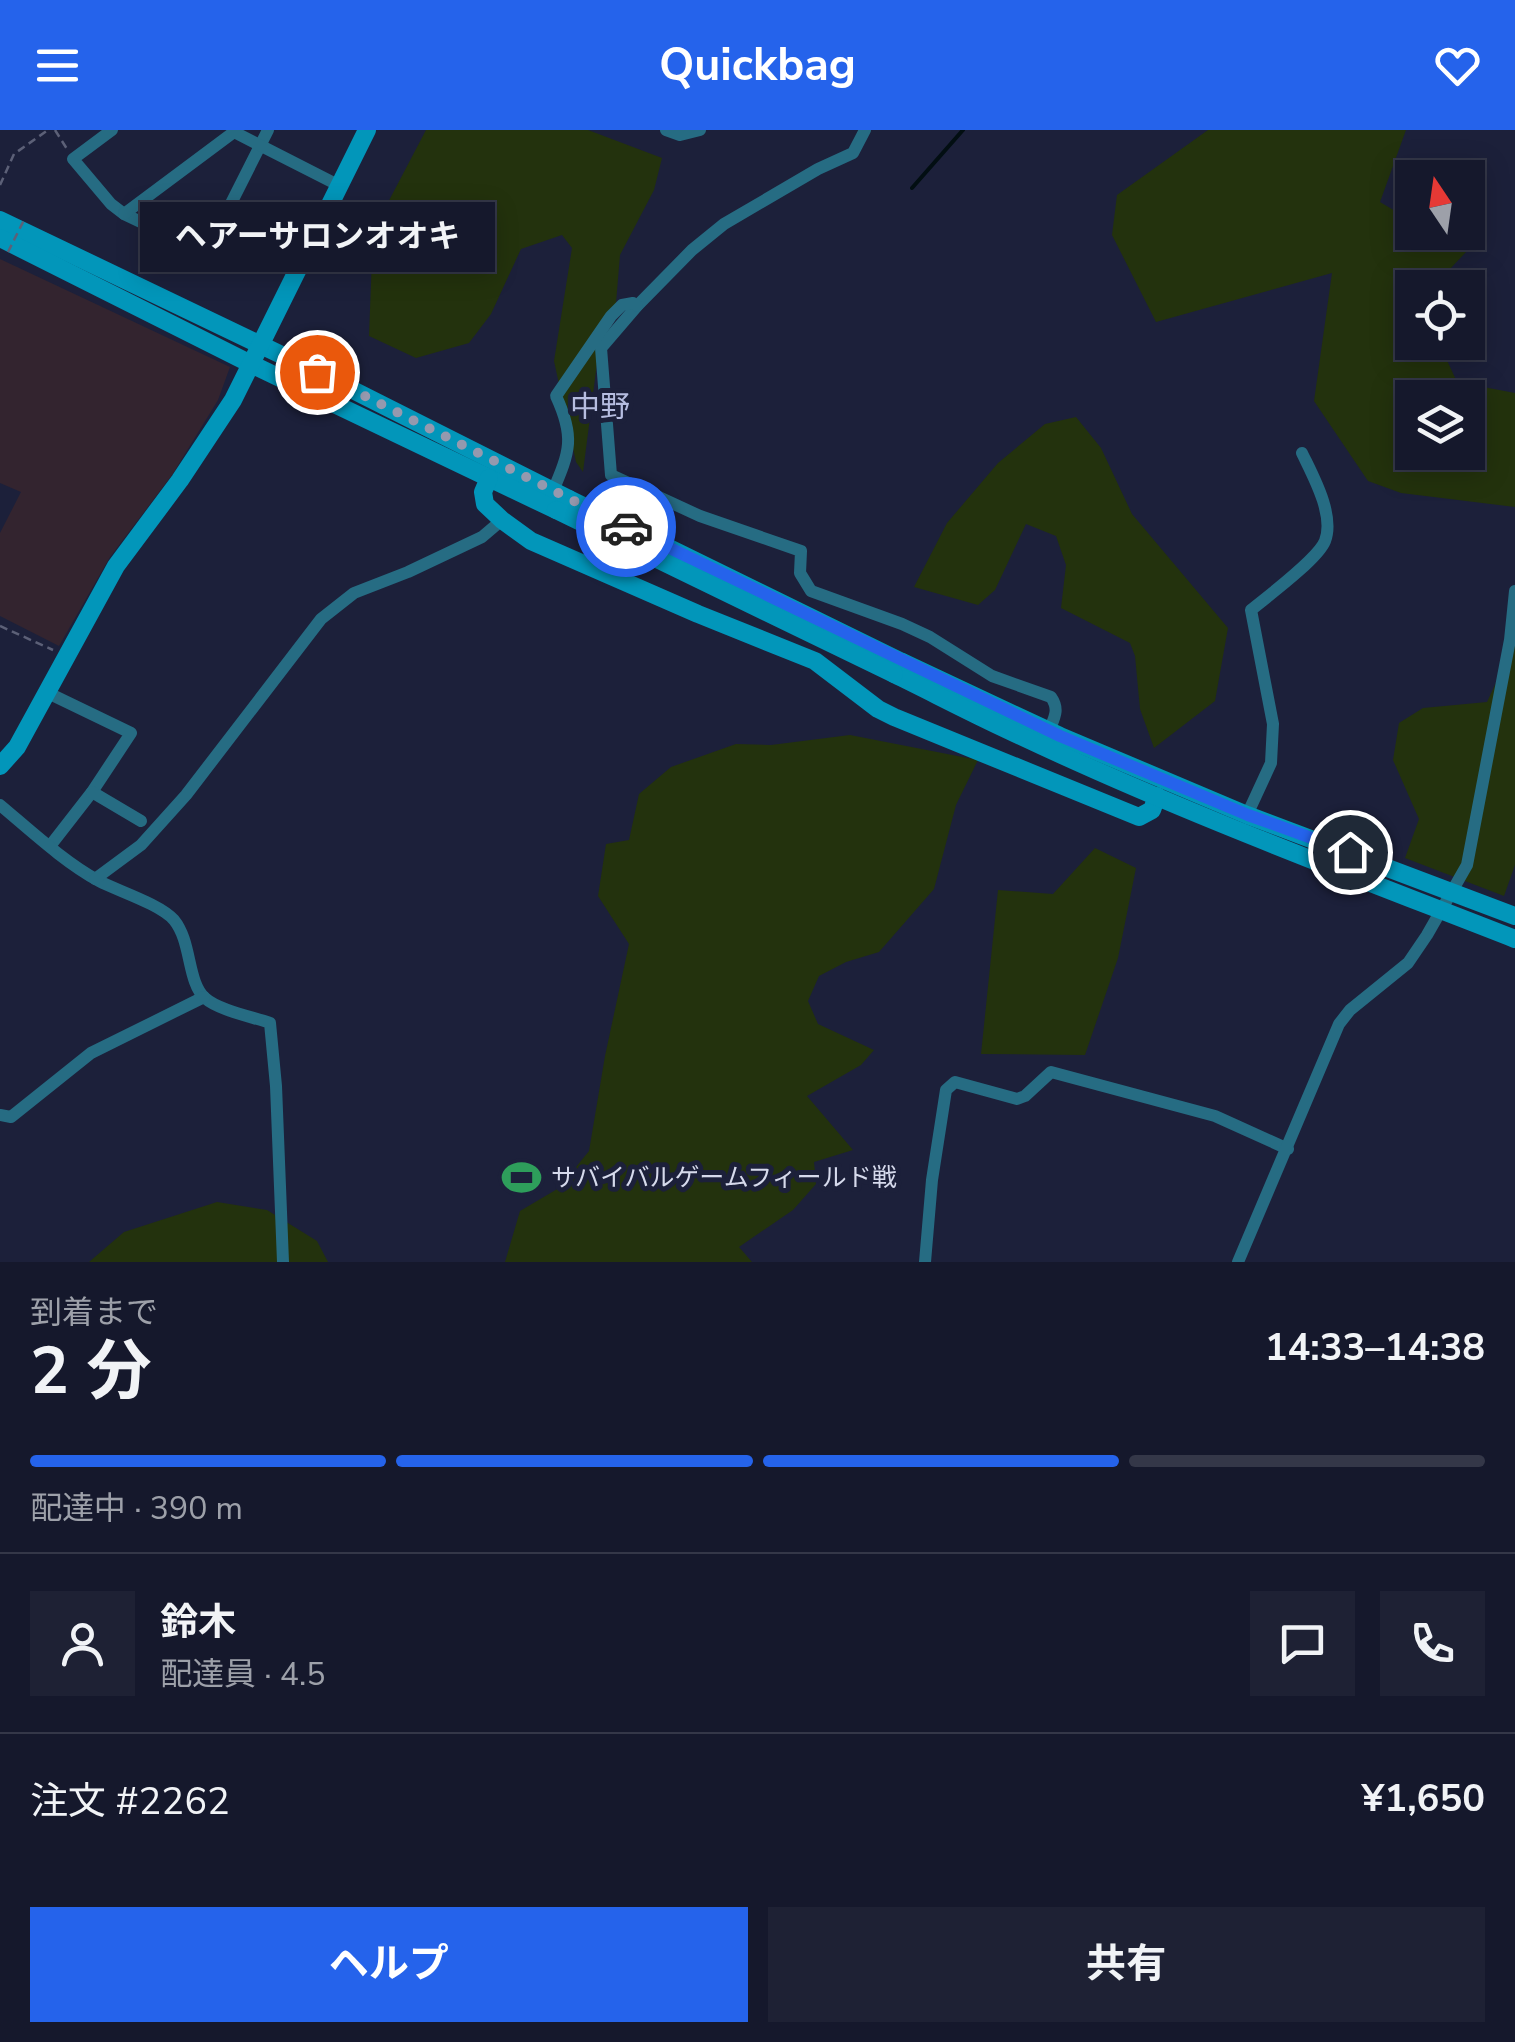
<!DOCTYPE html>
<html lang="ja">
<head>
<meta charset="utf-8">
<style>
  :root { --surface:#15182c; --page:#1e2134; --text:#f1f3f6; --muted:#9da0a9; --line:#343748; --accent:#2563eb }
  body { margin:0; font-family:"Nunito Sans","Noto Sans JP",sans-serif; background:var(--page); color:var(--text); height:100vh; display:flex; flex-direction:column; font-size:38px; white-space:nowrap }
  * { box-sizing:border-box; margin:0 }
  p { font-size:32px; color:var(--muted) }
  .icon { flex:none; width:55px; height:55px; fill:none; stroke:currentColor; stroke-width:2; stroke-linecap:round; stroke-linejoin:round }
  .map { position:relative; height:1132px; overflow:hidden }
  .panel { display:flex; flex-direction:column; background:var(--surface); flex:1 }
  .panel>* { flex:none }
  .needle { width:65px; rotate:347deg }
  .controls { position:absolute; left:1395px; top:30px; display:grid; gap:20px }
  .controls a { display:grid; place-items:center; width:90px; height:90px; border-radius:0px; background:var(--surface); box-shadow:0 5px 25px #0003,0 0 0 2px var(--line); font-size:50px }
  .pin { position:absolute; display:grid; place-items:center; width:85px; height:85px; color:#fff; margin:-42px; border:5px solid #fff; border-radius:50%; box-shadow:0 2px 10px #0007 }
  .courier { position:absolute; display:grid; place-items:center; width:100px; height:100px; margin:-50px; border:8px solid #2563eb; border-radius:50%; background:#fff; color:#222; box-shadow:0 2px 12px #0007 }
  .bubble { position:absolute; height:70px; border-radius:0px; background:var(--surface); box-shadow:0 5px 25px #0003,0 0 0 2px var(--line); font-size:32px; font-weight:700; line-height:70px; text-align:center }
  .headline em { font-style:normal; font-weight:700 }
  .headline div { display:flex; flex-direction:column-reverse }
  .headline { display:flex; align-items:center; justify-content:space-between; height:170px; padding:0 30px }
  h1 { font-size:65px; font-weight:700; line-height:75px }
  .bar { display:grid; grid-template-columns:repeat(4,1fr); gap:15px 10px; align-content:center; height:120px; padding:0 30px }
  .bar i { height:12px; border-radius:8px; background:var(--line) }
  .bar .selected { background:var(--accent) }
  .bar p { grid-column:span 4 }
  .line { display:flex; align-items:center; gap:25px; padding:0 30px; border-top:2px solid var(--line) }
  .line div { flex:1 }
  .round { display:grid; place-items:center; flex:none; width:105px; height:105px; border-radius:0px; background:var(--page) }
  .button { display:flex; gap:20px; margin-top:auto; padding:20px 30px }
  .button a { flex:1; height:115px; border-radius:0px; background:var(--accent); color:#fff; font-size:40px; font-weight:700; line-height:115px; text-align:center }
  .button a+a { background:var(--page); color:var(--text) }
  header { display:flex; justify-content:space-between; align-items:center; height:130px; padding:0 30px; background:var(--accent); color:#fff; font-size:45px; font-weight:700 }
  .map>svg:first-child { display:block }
</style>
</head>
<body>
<header><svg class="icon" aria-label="menu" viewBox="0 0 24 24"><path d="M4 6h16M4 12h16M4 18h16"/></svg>Quickbag<svg class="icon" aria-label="heart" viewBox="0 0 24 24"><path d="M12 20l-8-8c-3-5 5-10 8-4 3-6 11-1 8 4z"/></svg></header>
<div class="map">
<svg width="1515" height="1132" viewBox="0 0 1515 1132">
  <rect width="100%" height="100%" fill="#1c203a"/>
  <!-- education -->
  <path fill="#33242f" d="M 0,129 L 230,237 L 218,270 L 172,345 L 110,427 L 59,516 L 0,486 L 0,403 L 21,362 L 0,353 Z"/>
  <!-- green -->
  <g fill="#23320d" fill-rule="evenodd">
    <path d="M 426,0 L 588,0 L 662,28 L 654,60 L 620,125 L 616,173 L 597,233 L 583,342 L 576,332 L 554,231 L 572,118 L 562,105 L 521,119 L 491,184 L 469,213 L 416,228 L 369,206 L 373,101 Z"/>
    <path d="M 1208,0 L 1406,0 L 1380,72 L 1412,91 L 1412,102 L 1433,103 L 1466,122 L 1433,157 L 1412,158 L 1412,212 L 1439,213 L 1457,252 L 1515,263 L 1515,377 L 1401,363 L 1368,351 L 1314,271 L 1332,143 L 1156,192 L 1112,105 L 1117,65 ZM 1412,268 L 1468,268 L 1468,322 L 1412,322 Z"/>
    <path d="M 1076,287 L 1101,318 L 1132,384 L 1228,498 L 1215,571 L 1154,618 L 1140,579 L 1135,526 L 1130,513 L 1061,478 L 1066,435 L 1056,406 L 1026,394 L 995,460 L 978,475 L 914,457 L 947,393 L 998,333 L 1045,294 Z"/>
    <path d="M 1515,485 L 1515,735 L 1504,766 L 1405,728 L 1419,689 L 1393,630 L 1399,593 L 1423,578 L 1487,572 L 1500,544 Z"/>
    <path d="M 850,605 L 978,630 L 956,675 L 934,759 L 879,822 L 846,832 L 819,846 L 808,871 L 818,894 L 874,920 L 861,935 L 807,966 L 853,1020 L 814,1032 L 816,1054 L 793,1080 L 739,1117 L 752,1132 L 505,1132 L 520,1081 L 559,1058 L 589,1021 L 605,926 L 629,814 L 598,766 L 606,714 L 629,710 L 639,664 L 671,637 L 736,614 L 771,615 Z"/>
    <path d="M 1095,718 L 1136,738 L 1118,828 L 1085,925 L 981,924 L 998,760 L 1053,764 Z"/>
    <path d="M 217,1072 L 267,1080 L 317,1111 L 328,1132 L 89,1132 L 124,1102 Z"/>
  </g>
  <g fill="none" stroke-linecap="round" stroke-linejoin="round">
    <!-- stream -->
    <path stroke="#020e12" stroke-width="4" d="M 912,58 L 963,0"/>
    <!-- path -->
    <g stroke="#5c6077" stroke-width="2.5" stroke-dasharray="8 5" stroke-linecap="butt">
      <path d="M 55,0 L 67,19"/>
      <path d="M 0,55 L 14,24 L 48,0"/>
      <path d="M 0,496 L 53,520"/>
    </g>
    <!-- street -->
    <g stroke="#266c83" stroke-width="12">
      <path d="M 112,0 L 73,29 L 111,74 L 124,84 L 206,123 L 268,0"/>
      <path d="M 666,0 L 680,5 L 700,0"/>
      <path d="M 865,0 L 853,23 L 818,39 L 724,94 L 692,120 L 637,176 L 601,218 L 611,345 L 700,386 L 801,421 L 800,443 L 811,461 L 902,494 L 930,507 L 992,546 L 1051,567 C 1060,580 1054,588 1049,601"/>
      <path d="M 124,84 L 234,2 L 338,55"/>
      <path d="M 553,361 C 570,321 575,307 556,266 L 611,186 L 622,175 L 633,173 L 637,176"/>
      <path d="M 46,562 L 131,603 L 92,662 L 50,716"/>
      <path d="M 92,662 L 141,691"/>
      <path d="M 0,675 C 30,700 64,732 99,751 C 118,761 160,774 174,790 C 192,812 187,852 205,868 C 218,880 253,887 270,893 L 276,956 L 283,1132"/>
      <path d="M 1247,685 L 1271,633 L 1273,594 L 1251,480 C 1268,466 1318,429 1325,411 C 1335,385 1313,346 1302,323"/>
      <path d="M 95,749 L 141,715 L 186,665 L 321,489 L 354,463 L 408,442 L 482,407 L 502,390"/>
      <path d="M 0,985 L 11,987 L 91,923 L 204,867"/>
      <path d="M 925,1132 L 932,1050 L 946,960 L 955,952 L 1017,969 L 1025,966 L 1051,942 L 1215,986 L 1288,1019"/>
      <path d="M 1238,1132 L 1339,894 L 1350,880 L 1408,833 L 1427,805 L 1467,735 L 1510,510 L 1515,461"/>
    </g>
    <!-- secondary -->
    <g stroke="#0296ba" stroke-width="18">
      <path d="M 0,90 L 317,242 L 569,369"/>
      <path d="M 0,108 L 251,234 L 556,380"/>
      <path d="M 489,348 L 483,362 L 485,374 L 502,390 L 531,411 L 698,484 L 815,531 L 878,579 L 894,587 L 1139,687 L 1152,680 L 1157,666"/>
      <path d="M 902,532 L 1060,606 L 1247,685 L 1515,786"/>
      <path d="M 894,544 C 933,563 971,583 1010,601 C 1174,679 1346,743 1515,809"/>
      <path d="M 0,636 L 17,617 L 116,436 L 180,350 L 233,270 L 367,0"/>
    </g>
    <!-- path-bridge -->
    <path stroke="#5c6077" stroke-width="2.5" stroke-dasharray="8 5" stroke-linecap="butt" d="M 8,122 L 24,90"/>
    <!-- secondary-bridge -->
    <g stroke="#0296ba" stroke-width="18">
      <path d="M 569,369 L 902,532"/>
      <path d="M 556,380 L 894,544"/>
    </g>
  </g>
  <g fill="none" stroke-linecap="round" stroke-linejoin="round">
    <!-- done -->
    <path stroke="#9599ae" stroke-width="10" stroke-dasharray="0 18" d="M 317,242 L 626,397"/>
    <!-- route -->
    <path stroke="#2563eb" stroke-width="12" d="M 626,397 L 1060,606 L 1248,685 L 1350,722"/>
  </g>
  <!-- icons -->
  <defs>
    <symbol id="stadium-bare" viewBox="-9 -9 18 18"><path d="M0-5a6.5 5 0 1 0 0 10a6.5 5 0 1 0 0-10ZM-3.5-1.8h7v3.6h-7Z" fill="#2e9e5b" stroke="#1c203a" stroke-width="2.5" paint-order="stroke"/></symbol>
  </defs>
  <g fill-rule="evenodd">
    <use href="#stadium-bare" x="494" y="1020" width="55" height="55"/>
  </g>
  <g text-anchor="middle" stroke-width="10" stroke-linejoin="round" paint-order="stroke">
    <!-- poi labels -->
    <g font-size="25" fill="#d6daec" stroke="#1c203a" text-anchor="start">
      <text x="551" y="1056">サバイバルゲームフィールド戦</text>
    </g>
    <!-- quarter labels -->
    <g font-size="30" fill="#b6bde0" stroke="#1c203a">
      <text x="600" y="287">中野</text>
    </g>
  </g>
</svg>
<div class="controls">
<a><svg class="needle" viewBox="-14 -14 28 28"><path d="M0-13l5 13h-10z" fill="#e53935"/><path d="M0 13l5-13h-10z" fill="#9da0a9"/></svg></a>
<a><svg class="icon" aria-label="locate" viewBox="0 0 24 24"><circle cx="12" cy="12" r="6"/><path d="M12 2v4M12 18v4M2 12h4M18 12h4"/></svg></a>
<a><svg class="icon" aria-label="layers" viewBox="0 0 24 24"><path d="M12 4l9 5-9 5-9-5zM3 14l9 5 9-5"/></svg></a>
</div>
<div class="pin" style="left:317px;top:242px;background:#ea580c"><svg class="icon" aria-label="bag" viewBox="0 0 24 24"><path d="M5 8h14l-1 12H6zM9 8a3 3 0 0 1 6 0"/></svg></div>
<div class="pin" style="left:1350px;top:722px;background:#1f2937"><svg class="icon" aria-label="home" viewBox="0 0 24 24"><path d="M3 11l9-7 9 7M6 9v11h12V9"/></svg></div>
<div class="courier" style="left:626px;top:397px"><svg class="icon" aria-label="car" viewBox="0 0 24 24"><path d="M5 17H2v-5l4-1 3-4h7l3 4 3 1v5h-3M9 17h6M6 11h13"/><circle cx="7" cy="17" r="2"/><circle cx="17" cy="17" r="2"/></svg></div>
<div class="bubble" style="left:140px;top:72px;width:355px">ヘアーサロンオオキ</div>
</div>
<section class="panel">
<div class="headline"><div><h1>2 分</h1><p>到着まで</p></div><em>14:33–14:38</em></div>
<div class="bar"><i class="selected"></i><i class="selected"></i><i class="selected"></i><i></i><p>配達中 · 390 m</p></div>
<div class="line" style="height:180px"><a class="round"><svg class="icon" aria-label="person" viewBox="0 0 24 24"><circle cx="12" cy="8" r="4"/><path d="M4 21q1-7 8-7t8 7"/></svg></a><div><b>鈴木</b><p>配達員 · 4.5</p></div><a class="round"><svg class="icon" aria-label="chat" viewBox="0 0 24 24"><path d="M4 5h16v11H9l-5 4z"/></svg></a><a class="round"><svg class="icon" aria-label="phone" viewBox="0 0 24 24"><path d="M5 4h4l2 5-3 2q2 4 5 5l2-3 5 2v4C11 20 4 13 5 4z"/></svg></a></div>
<div class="line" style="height:130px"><div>注文 #2262</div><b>¥1,650</b></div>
<div class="button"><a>ヘルプ</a><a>共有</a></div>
</section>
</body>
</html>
